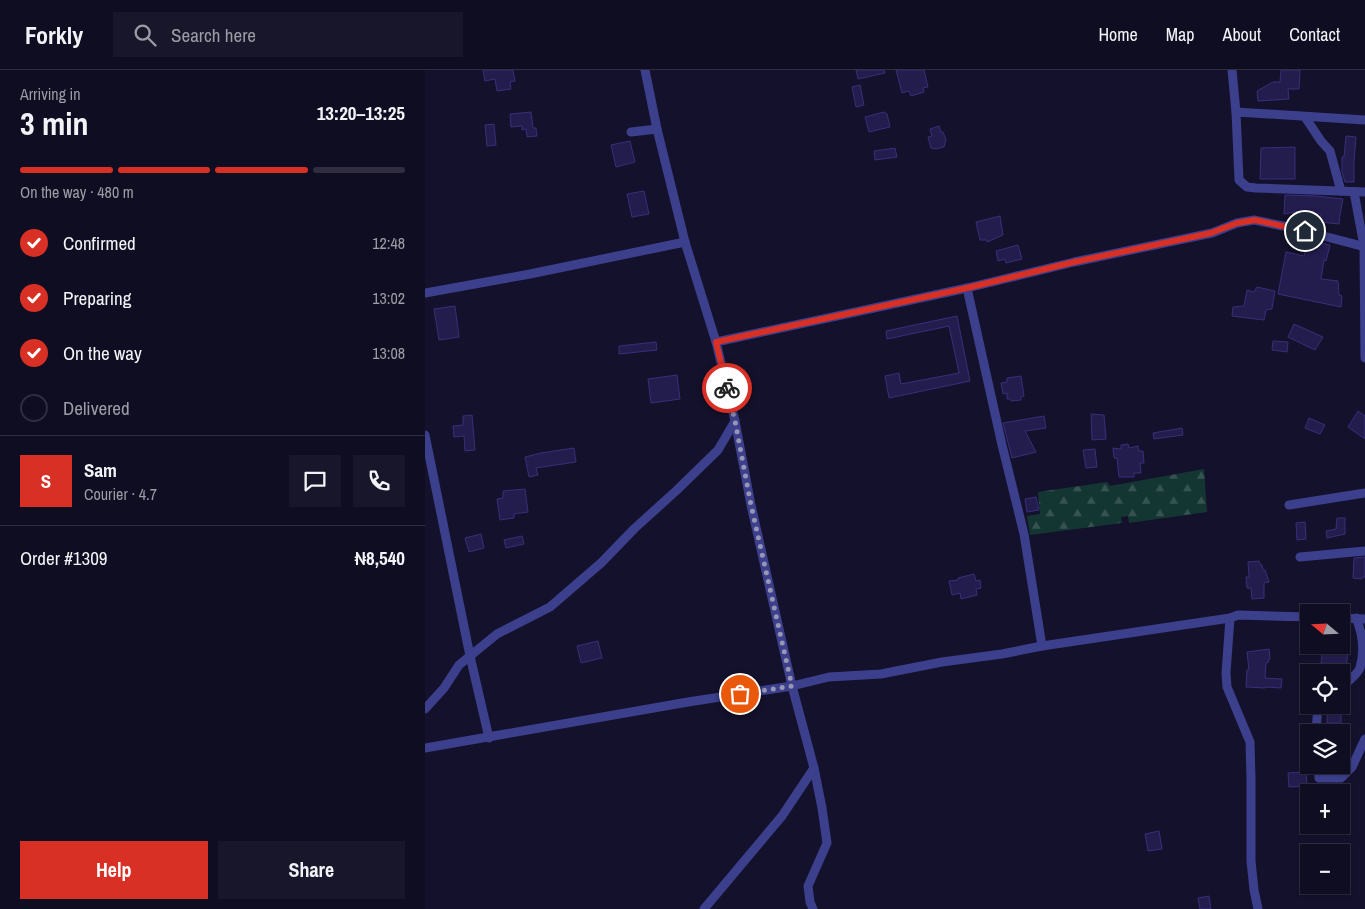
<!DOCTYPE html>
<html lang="en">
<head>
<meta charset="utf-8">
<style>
  :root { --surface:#0f0d21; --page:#18162a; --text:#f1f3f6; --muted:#9b9ca5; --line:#2f2d3f; --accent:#d93025 }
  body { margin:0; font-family:"Archivo Narrow",sans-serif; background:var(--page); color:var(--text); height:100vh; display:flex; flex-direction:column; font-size:19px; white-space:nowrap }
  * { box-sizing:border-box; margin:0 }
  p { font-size:16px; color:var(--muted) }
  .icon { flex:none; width:28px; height:28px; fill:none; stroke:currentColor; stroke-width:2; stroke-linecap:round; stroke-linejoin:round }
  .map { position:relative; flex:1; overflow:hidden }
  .details { display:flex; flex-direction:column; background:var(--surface); width:425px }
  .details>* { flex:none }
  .needle { width:32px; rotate:289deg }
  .controls { position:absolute; left:875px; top:534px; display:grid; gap:10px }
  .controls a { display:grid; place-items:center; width:50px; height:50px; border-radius:0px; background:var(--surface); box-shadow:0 1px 4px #0004,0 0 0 1px var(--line); font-size:25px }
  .pin { position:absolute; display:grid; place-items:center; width:42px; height:42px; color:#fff; margin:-21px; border:2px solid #fff; border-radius:50%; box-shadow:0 1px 5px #0007 }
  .courier { position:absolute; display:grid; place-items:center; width:50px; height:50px; margin:-25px; border:4px solid #d93025; border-radius:50%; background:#fff; color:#222; box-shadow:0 1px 6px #0007 }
  .head em { font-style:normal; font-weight:800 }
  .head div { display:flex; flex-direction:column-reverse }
  .head { display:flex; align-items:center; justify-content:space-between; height:85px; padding:0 20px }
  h1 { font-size:32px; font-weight:800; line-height:38px }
  .bar { display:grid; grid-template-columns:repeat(4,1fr); gap:8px 5px; align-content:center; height:60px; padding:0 20px }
  .bar i { height:6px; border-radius:4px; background:var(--line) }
  .bar .active { background:var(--accent) }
  .bar p { grid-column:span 4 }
  .line { display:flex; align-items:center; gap:12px; padding:0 20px; border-top:1px solid var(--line) }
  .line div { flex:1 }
  .round { display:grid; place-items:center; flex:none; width:52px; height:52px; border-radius:0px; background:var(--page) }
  ol { padding:0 20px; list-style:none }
  li { display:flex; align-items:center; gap:15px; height:55px }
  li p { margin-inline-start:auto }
  li .icon { padding:5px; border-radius:50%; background:var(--accent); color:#fff; stroke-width:4 }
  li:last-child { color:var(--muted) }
  li i { width:28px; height:28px; border:2px solid var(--line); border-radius:50% }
  .primary-button { display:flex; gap:10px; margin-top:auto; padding:10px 20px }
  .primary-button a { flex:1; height:58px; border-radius:0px; background:var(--accent); color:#fff; font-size:20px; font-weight:800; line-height:58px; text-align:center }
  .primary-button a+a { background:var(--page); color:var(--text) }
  header { display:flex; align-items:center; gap:30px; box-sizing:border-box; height:70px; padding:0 25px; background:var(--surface); border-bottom:1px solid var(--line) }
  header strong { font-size:24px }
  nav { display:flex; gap:28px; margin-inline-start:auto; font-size:18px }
  .search { width:350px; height:45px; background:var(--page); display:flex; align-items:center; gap:12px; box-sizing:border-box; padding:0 18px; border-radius:0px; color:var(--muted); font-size:19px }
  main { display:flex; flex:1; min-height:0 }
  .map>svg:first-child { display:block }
</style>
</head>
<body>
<header>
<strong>Forkly</strong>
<div class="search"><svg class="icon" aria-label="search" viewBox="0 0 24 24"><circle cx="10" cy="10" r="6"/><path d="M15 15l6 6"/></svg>Search here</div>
<nav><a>Home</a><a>Map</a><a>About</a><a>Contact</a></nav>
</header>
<main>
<section class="details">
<div class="head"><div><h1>3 min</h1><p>Arriving in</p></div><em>13:20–13:25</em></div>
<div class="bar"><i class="active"></i><i class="active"></i><i class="active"></i><i></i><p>On the way · 480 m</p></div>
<ol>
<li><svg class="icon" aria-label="check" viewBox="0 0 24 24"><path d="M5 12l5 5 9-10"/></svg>Confirmed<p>12:48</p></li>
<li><svg class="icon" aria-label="check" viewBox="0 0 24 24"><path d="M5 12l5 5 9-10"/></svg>Preparing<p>13:02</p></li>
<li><svg class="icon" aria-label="check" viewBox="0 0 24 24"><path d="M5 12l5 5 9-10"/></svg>On the way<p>13:08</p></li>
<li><i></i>Delivered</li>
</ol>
<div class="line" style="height:90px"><b class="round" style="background:var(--accent);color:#fff">S</b><div><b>Sam</b><p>Courier · 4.7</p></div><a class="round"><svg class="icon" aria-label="chat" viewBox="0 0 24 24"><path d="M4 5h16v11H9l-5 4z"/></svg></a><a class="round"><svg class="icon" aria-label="phone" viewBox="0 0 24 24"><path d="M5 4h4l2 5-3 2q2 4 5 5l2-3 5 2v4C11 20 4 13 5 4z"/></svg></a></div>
<div class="line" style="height:65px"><div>Order #1309</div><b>₦8,540</b></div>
<div class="primary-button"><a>Help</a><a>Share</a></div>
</section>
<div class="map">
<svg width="940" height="839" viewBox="0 0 940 839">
  <defs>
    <pattern id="forest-firs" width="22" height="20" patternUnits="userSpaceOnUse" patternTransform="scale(1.25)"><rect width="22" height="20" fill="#143633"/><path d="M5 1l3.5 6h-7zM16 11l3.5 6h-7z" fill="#365352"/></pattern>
  </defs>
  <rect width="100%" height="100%" fill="#14112c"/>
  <!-- forest -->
  <path fill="url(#forest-firs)" d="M 779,399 L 782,442 L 704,453 L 703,446 L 696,447 L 697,453 L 605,465 L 602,446 L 615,444 L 613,422 L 682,412 L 685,416 Z"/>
  <!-- building -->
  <g fill="#231d4e" stroke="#382f7a">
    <path d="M 58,0 L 88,0 L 90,11 L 85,12 L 86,19 L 72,21 L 70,9 L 60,11 Z"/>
    <path d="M 431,0 L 459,0 L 460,3 L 433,9 Z"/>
    <path d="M 471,0 L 499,0 L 503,17 L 498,18 L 499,22 L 486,26 L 484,21 L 477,23 Z"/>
    <path d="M 856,0 L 875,0 L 874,19 L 863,19 L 864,29 L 833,31 L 832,21 L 848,12 L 855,12 Z"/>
    <path d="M 435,15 L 439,35 L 431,37 L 427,17 Z"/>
    <path d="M 106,42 L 108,58 L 111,58 L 112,66 L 102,67 L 101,59 L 97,60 L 97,56 L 86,57 L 85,44 Z"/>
    <path d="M 459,42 L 462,44 L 465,57 L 444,62 L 440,47 Z"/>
    <path d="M 69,54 L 71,75 L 62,76 L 60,55 Z"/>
    <path d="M 514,56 L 516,62 L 518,62 L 521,70 L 519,77 L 511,79 L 506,78 L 503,67 L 507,66 L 505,59 Z"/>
    <path d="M 921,66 L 931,67 L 929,92 L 929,112 L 920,112 L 917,102 L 917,87 L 919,87 Z"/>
    <path d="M 205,71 L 210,92 L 191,97 L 186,75 Z"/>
    <path d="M 870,77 L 870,109 L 835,109 L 836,78 Z"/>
    <path d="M 470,78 L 472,87 L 450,90 L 449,81 Z"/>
    <path d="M 219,121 L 224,144 L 207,147 L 202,124 Z"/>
    <path d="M 860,125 L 891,126 L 918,129 L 915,144 L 914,154 L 895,152 L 896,144 L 870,142 L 859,144 Z"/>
    <path d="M 575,146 L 578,165 L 562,172 L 562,170 L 555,170 L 551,152 Z"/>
    <path d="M 890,172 L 905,175 L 901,191 L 899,190 L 896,209 L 913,211 L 914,225 L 917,226 L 916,237 L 853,224 L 861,182 L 879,186 L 883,174 L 889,176 Z"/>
    <path d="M 593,175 L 597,189 L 581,193 L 580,189 L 573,191 L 571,181 Z"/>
    <path d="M 832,217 L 850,221 L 847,239 L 841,240 L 839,250 L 807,246 L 808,237 L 819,236 L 822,220 L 829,222 Z"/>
    <path d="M 30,236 L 34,267 L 14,270 L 9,239 Z"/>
    <path d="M 532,246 L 545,311 L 464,328 L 460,306 L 474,303 L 476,314 L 534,303 L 524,256 L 462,269 L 461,261 Z"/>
    <path d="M 869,254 L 898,267 L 890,280 L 863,267 Z"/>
    <path d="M 848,271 L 863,272 L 862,282 L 847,280 Z"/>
    <path d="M 231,272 L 232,280 L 194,284 L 194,276 Z"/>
    <path d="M 252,305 L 255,329 L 226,333 L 223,309 Z"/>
    <path d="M 596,306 L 599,326 L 596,327 L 596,330 L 586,331 L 585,329 L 582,329 L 582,323 L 578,324 L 576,313 L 582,312 L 582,308 Z"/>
    <path d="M 933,341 L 940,346 L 940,369 L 923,357 Z"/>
    <path d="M 666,344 L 679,345 L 681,369 L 667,370 Z"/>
    <path d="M 47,345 L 50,380 L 40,381 L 39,366 L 29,367 L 28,356 L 38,355 L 38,346 Z"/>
    <path d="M 619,346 L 621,358 L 600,361 L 611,382 L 587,388 L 578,353 Z"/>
    <path d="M 884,348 L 900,355 L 895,364 L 880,358 Z"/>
    <path d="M 757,358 L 758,365 L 729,369 L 728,363 Z"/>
    <path d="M 703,374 L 704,378 L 713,376 L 714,381 L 718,381 L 719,393 L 715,393 L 716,403 L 709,403 L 709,407 L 694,407 L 692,388 L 689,388 L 688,378 L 696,379 L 696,375 Z"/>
    <path d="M 149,378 L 151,392 L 111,398 L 113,405 L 104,407 L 100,387 L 116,383 Z"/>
    <path d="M 670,379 L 672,397 L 661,398 L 658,380 Z"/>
    <path d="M 100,419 L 103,442 L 89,444 L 89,448 L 75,450 L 72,429 L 78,428 L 78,421 Z"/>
    <path d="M 611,427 L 614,440 L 602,442 L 600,429 Z"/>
    <path d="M 912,448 L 920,448 L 920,464 L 902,468 L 901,461 L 911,459 Z"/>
    <path d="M 880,452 L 881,469 L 872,470 L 871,453 Z"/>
    <path d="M 56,464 L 59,478 L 44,482 L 40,468 Z"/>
    <path d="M 97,466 L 99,474 L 81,478 L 79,470 Z"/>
    <path d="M 940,487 L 940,507 L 937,507 L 937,509 L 928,508 L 929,488 Z"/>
    <path d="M 834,491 L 836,495 L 837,495 L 838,500 L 840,500 L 844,512 L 839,513 L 839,528 L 827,529 L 826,518 L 822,518 L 821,507 L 824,507 L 823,492 Z"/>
    <path d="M 549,504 L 551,511 L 555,510 L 556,518 L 551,519 L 552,525 L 536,529 L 535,523 L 527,525 L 524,511 L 533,510 L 533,508 Z"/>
    <path d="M 173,571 L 177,588 L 156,593 L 152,576 Z"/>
    <path d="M 916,572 L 924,573 L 921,598 L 909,597 L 909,594 L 896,593 L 898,575 L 916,575 Z"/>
    <path d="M 844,579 L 845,589 L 843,590 L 844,592 L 841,593 L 840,608 L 857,609 L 856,618 L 840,617 L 840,618 L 821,617 L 822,600 L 824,600 L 822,582 Z"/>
    <rect x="902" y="637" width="14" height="16"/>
    <path d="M 881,702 L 882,716 L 864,717 L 863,703 Z"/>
    <path d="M 734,761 L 737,779 L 723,781 L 720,764 Z"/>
    <path d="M 784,826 L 786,839 L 775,839 L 773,828 Z"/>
  </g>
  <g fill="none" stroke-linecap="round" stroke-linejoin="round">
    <!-- street -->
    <g stroke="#3c3f8b" stroke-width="9">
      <path d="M 220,0 L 232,59 L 260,172 L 291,272 L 310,351 L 326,435 L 367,616 L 389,698 L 397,738 L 402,773 L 383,816 L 385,832 L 388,839"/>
      <path d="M 807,0 L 811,42 L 814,110 L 822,117 L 831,118 L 940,122"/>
      <path d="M 811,42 L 940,50"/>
      <path d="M 880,47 L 896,71 L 905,81 L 916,121"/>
      <path d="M 206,62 L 232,59"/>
      <path d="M 929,122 L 939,176 L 940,288"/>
      <path d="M 542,218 L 577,375 L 599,464 L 617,576"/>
      <path d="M 0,223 L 105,204 L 260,172"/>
      <path d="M 291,272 L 542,218 L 649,192 L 763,168 L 787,163 L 812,153 L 829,150 L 868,158 L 940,177"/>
      <path d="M 0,365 L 45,586 L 64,668"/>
      <path d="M 864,435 L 940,423"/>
      <path d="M 875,487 L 940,481"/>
      <path d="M 805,548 L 801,603 L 802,617 L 825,672 L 826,709 L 826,791 L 829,820 L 833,839"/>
      <path d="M 916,548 L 940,549"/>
      <path d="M 916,618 C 922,612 932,605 935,598 C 940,580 938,564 931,548"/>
      <path d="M 0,639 L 19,618 L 34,595 L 72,564 L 125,537 L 176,493 L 210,458 L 252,420 L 293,380 L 310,351"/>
      <path d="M 891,662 L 893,635"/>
      <path d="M 0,678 L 263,632 L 367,616 L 404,607 L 456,604 L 517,592 L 577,584 L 617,576 L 805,548 L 813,545 L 884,547"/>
      <path d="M 893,695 L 894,708 L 916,708 L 927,697 L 940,669"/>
      <path d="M 279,839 L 357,746 L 389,698"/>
    </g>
  </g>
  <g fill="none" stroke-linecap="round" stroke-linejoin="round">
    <!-- done -->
    <path stroke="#9796b5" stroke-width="5" stroke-dasharray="0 9" d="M 302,318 L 310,351 L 326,435 L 367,616 L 315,624"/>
    <!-- route -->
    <path stroke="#d93025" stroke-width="6" d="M 302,318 L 291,272 L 542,218 L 649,192 L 763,168 L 786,163 L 812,153 L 830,150 L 880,161"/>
  </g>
</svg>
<div class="controls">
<a><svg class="needle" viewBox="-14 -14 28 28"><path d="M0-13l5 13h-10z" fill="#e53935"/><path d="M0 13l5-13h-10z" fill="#9b9ca5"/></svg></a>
<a><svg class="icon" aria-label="locate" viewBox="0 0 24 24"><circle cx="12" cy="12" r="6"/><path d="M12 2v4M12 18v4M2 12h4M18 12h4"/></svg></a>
<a><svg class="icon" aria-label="layers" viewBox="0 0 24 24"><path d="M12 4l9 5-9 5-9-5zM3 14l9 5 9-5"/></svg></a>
<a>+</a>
<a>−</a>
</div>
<div class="pin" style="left:315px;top:624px;background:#ea580c"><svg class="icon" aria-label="bag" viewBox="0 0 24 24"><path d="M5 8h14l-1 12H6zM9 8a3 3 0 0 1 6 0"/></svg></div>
<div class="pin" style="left:880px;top:161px;background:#1f2937"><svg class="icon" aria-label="home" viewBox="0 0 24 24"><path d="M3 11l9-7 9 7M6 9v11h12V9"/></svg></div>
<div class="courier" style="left:302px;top:318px"><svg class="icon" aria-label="bike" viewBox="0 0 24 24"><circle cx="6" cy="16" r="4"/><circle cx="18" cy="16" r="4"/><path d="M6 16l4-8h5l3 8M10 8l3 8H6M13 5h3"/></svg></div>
</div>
</main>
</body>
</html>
